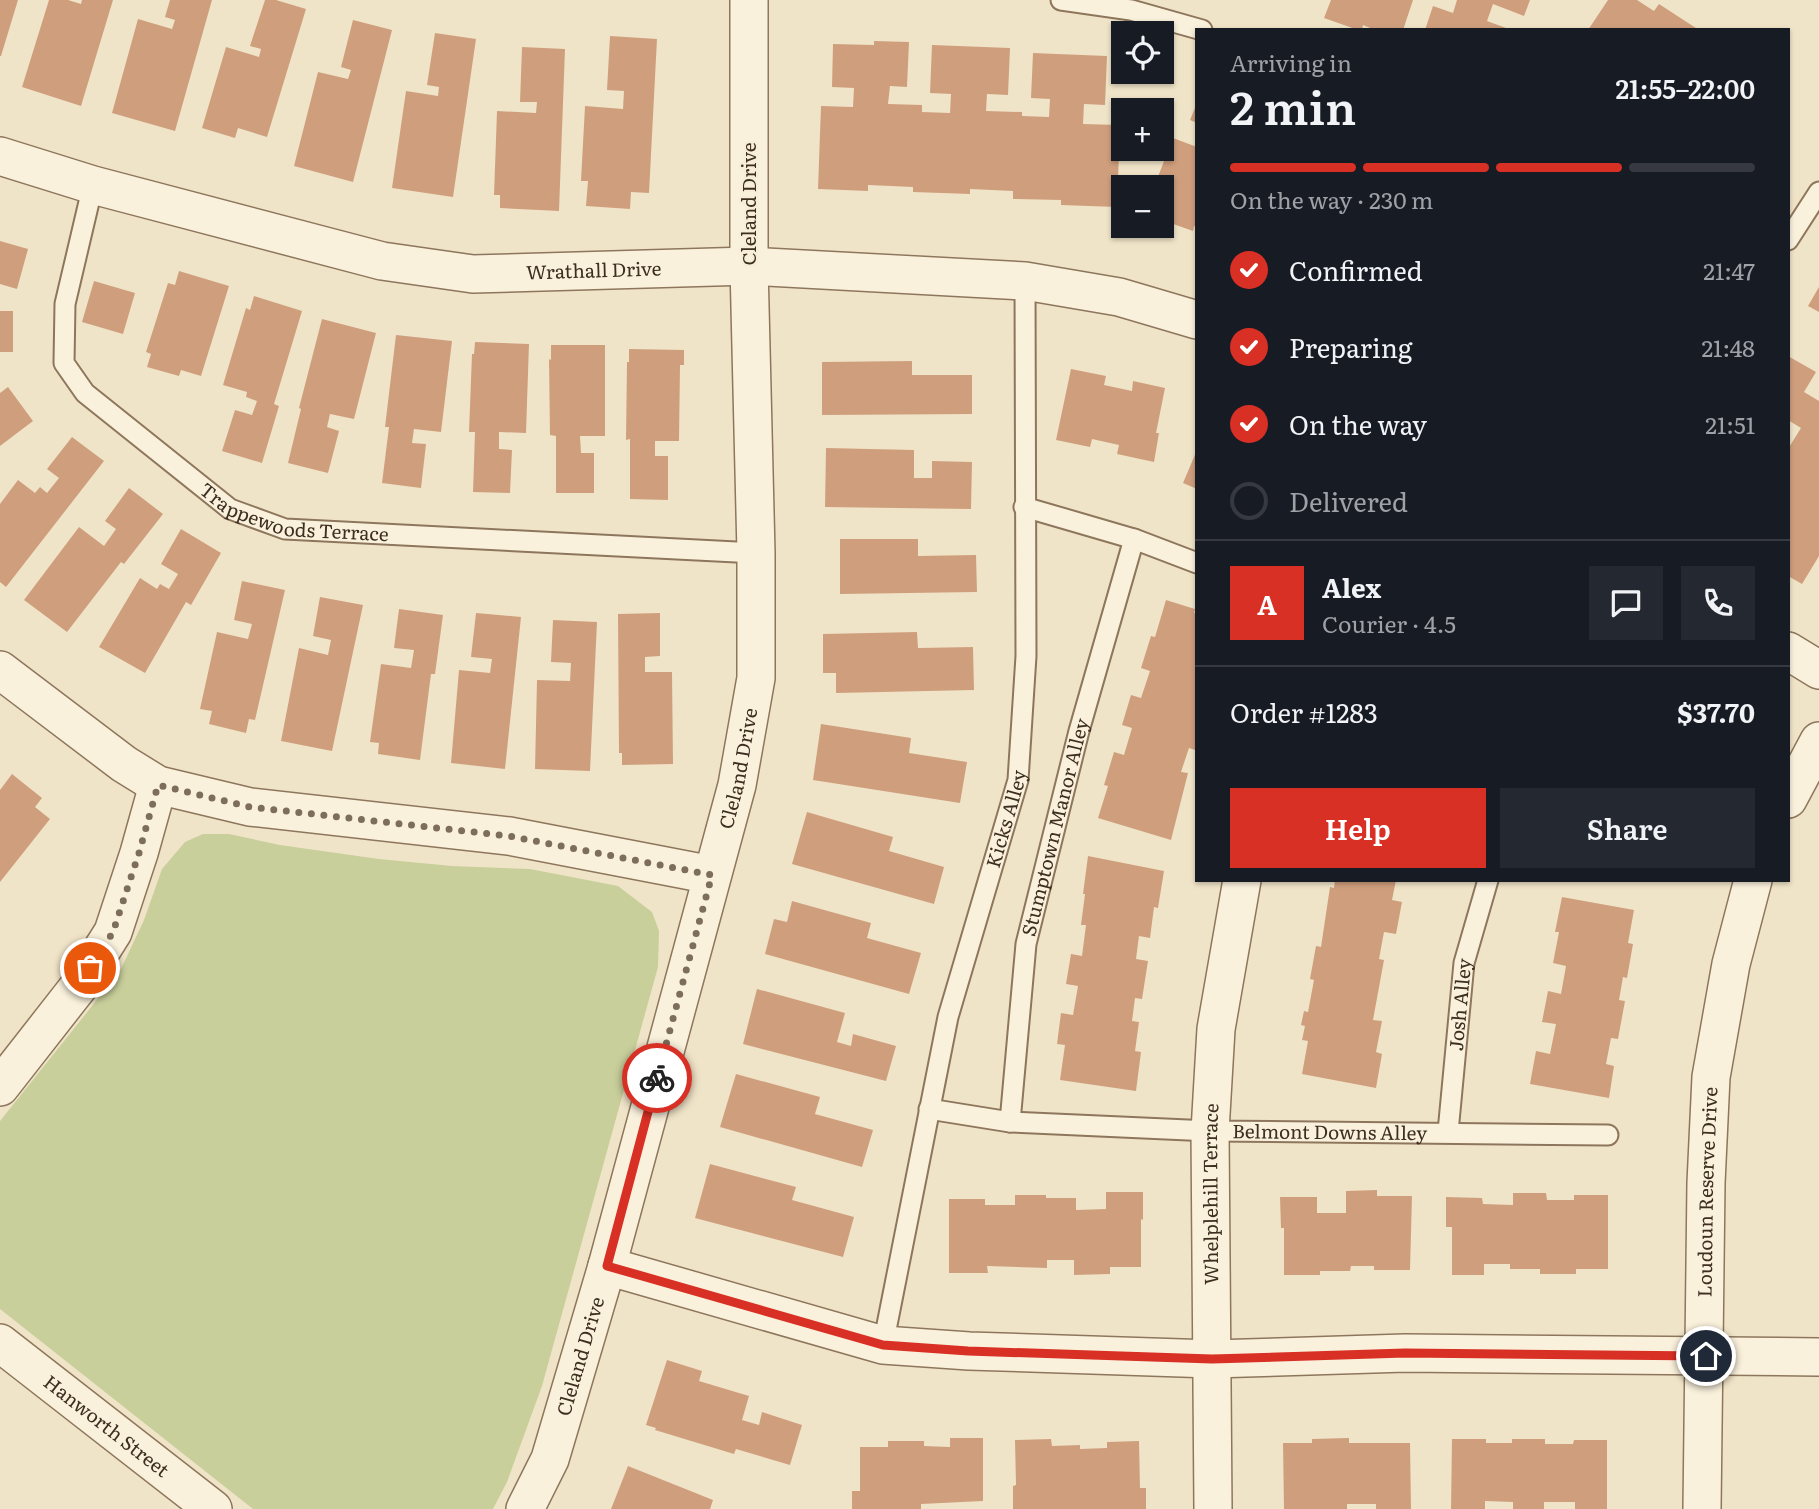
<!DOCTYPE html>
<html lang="en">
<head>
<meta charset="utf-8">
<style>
  :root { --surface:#171b24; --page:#242831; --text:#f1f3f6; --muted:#9ea1a6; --line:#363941; --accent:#d93025 }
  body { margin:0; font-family:Literata,serif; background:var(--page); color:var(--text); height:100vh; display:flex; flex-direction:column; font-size:26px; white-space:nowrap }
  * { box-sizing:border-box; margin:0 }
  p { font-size:23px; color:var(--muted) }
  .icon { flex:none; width:38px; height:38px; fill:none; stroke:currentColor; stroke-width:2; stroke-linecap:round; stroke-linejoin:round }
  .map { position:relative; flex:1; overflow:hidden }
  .panel { position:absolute; left:1195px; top:28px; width:595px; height:854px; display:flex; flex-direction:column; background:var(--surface); border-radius:0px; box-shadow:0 2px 5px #0004 }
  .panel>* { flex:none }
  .controls { position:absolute; left:1111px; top:21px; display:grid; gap:14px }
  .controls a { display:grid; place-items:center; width:63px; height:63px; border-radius:0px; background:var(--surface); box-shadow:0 2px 5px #0004; font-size:35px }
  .pin { position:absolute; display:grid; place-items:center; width:60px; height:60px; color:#fff; margin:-30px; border:4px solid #fff; border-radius:50%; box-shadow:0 2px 7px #0007 }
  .courier { position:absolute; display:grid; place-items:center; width:70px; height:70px; margin:-35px; border:5px solid #d93025; border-radius:50%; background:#fff; color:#222; box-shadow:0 2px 9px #0007 }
  .overview em { font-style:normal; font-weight:600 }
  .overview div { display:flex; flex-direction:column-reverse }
  .overview { display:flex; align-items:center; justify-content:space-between; height:119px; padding:0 35px }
  h1 { font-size:46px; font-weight:600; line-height:52px }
  .bar { display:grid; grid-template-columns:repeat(4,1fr); gap:10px 7px; align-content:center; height:84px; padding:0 35px }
  .bar i { height:9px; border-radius:5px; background:var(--line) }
  .bar .on { background:var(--accent) }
  .bar p { grid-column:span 4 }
  .line { display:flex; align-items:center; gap:18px; padding:0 35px; border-top:2px solid var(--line) }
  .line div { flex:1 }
  .round { display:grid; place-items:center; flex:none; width:74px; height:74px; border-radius:0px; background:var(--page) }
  ol { padding:0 35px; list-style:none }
  li { display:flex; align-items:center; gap:21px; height:77px }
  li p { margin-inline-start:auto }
  li .icon { padding:7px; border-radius:50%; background:var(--accent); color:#fff; stroke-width:4 }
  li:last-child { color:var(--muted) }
  li i { width:38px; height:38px; border:4px solid var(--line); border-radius:50% }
  .action { display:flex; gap:14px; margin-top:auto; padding:14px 35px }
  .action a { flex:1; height:80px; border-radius:0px; background:var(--accent); color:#fff; font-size:28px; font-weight:600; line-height:80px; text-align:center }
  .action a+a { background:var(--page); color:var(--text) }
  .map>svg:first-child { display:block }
</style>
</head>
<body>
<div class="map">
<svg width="1819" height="1509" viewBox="0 0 1819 1509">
  <rect width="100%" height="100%" fill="#f0e4c8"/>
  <!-- green -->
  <path fill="#c9cf9b" d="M 203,834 L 229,834 L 280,845 L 379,859 L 452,866 L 530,869 L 618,886 L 652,912 L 659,931 L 658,967 L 542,1386 L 507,1482 L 493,1509 L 253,1509 L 0,1309 L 0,1121 L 120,971 L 144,920 L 162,869 L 185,842 Z"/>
  <!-- building -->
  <g fill="#cf9f7d">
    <path d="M 0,0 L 18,0 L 1,56 L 0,56 Z"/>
    <path d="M 49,0 L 68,0 L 81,4 L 82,0 L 113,0 L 81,106 L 22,87 Z"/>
    <path d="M 170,0 L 212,0 L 175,131 L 112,113 L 138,19 L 172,29 L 175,20 L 165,17 Z"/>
    <path d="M 265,0 L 276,0 L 306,9 L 267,137 L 238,128 L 235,138 L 202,128 L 226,47 L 259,57 L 261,49 L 250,46 Z"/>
    <path d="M 1331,0 L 1413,0 L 1403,30 L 1375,30 L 1363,25 L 1362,30 L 1358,30 L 1324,18 Z"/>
    <path d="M 1457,0 L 1530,0 L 1524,16 L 1493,4 L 1487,21 L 1506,28 L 1505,30 L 1425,30 L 1433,6 L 1453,13 Z"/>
    <path d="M 1608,0 L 1637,0 L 1654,11 L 1659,4 L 1699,30 L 1588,30 Z"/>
    <path d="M 353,20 L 392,30 L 353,182 L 294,166 L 318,72 L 348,79 L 351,70 L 341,67 Z"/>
    <path d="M 435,33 L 476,39 L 453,197 L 392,188 L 406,91 L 438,96 L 439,87 L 427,85 Z"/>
    <path d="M 610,36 L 657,39 L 649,193 L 631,192 L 630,209 L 586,206 L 588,181 L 581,181 L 585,106 L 623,109 L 624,91 L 607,90 Z"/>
    <path d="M 874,41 L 909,42 L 907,87 L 890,86 L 888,104 L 922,105 L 922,112 L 950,113 L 951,94 L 930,93 L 932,45 L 1010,48 L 1008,95 L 987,94 L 986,111 L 1022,112 L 1022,116 L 1049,117 L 1050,99 L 1031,98 L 1033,53 L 1107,56 L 1105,105 L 1084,104 L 1083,124 L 1120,125 L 1117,207 L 1061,205 L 1061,200 L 1013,199 L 1013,191 L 970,189 L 970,194 L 913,192 L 913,187 L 868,185 L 868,191 L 818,189 L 821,106 L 853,107 L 854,88 L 832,87 L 833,44 L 874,45 Z"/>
    <path d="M 522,47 L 565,49 L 559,211 L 500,208 L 500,195 L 494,195 L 497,111 L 536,113 L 537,102 L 520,102 Z"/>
    <path d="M 1197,103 L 1197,123 L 1190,120 Z"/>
    <path d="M 1173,138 L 1197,147 L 1197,227 L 1194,226 L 1193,231 L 1162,220 L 1162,187 L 1154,187 Z"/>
    <path d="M 0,241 L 28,249 L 17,289 L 0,284 Z"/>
    <path d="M 179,271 L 229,286 L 201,376 L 181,370 L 179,376 L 147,367 L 151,354 L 146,352 L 168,283 L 175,285 Z"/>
    <path d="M 94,281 L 135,293 L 123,334 L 82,322 Z"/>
    <path d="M 1819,287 L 1819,312 L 1808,306 Z"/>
    <path d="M 254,296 L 302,311 L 274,404 L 279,406 L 262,463 L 222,451 L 235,410 L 252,415 L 257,401 L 246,397 L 247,392 L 223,385 L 246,308 L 250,310 Z"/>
    <rect x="0" y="311" width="13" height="41"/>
    <path d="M 322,319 L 376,333 L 354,419 L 330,414 L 327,427 L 339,431 L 328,473 L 288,463 L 301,409 L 299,408 Z"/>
    <path d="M 396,335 L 452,341 L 441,432 L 414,429 L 412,443 L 426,444 L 421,488 L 382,483 L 389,427 L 385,427 Z"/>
    <path d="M 475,342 L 529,344 L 526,433 L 499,432 L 499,449 L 512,450 L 510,493 L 473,492 L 475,432 L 469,432 L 472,354 L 474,354 Z"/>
    <path d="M 551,345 L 605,345 L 605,436 L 580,436 L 581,453 L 594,453 L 594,493 L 556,493 L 556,436 L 550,435 L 549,359 L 551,360 Z"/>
    <path d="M 629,349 L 684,350 L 684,365 L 680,365 L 679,441 L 655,441 L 655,456 L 668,456 L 668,500 L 630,499 L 630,439 L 626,440 L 627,362 L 629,362 Z"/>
    <path d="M 1788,356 L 1816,372 L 1804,392 L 1819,401 L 1819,556 L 1802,584 L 1788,576 L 1788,449 L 1801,428 L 1788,420 Z"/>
    <path d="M 912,361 L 912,375 L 972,375 L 972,414 L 822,415 L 822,362 Z"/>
    <path d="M 1071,369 L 1106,376 L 1104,385 L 1132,391 L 1133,381 L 1165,388 L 1156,433 L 1159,433 L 1154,462 L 1117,454 L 1119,445 L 1092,439 L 1090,447 L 1056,440 Z"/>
    <path d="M 8,387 L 33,421 L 0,446 L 0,393 Z"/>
    <path d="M 72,437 L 104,461 L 6,587 L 0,582 L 0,504 L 18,480 L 35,493 L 40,487 L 47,493 L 59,478 L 47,469 Z"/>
    <path d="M 826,448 L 914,450 L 914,478 L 932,478 L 932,461 L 972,462 L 971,509 L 825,507 Z"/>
    <path d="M 1197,450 L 1197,489 L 1183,483 Z"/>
    <path d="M 129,488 L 163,514 L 124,564 L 121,562 L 67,632 L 24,600 L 79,527 L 104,546 L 116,529 L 105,521 Z"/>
    <path d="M 181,529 L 221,553 L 191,605 L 186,602 L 145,673 L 99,647 L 140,578 L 157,589 L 160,584 L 169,589 L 178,574 L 161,564 Z"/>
    <path d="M 840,539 L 918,539 L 918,556 L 976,555 L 977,592 L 840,594 Z"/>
    <path d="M 242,581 L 285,590 L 255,720 L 249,719 L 246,733 L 209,724 L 212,711 L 200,709 L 217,632 L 248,639 L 252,624 L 234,620 Z"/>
    <path d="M 320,597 L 363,605 L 332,751 L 281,741 L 299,648 L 328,655 L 331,640 L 313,636 Z"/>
    <path d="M 1166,600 L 1195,609 L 1194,613 L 1197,614 L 1195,715 L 1197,716 L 1197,744 L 1195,750 L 1189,748 L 1181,772 L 1188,773 L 1171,840 L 1098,818 L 1108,786 L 1104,785 L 1114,752 L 1124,755 L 1132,728 L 1122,725 L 1131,695 L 1141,698 L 1150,671 L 1141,668 L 1151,636 L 1155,637 Z"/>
    <path d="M 399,609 L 443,615 L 435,674 L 431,674 L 420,760 L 378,754 L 379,743 L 370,742 L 381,664 L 411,668 L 414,650 L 394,648 Z"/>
    <path d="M 476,613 L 521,617 L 505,769 L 451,763 L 459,670 L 490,673 L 492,659 L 471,657 Z"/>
    <path d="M 660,613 L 660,656 L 645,657 L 645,672 L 672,672 L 673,764 L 622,765 L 622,753 L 619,753 L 618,614 Z"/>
    <path d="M 553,620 L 597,622 L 590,771 L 535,769 L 537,680 L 570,681 L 571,663 L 551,662 Z"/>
    <path d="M 917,632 L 918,648 L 973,647 L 974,690 L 836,693 L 836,673 L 823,673 L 823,634 Z"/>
    <path d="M 821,724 L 911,738 L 909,753 L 967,762 L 960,803 L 813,780 Z"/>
    <path d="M 12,774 L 42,798 L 35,807 L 50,819 L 0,882 L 0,790 Z"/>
    <path d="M 807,812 L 893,837 L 889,851 L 944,867 L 934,904 L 792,864 Z"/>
    <path d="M 1088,856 L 1164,871 L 1158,908 L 1154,907 L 1150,938 L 1139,936 L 1136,959 L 1148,961 L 1142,999 L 1135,998 L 1132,1021 L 1139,1022 L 1135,1051 L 1141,1052 L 1136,1091 L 1060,1080 L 1065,1045 L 1057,1044 L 1061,1013 L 1073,1015 L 1078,986 L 1066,984 L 1071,954 L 1082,956 L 1086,925 L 1081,925 L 1085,894 L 1083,894 Z"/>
    <path d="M 1335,880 L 1396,880 L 1392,900 L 1402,902 L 1396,934 L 1384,932 L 1379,959 L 1384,960 L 1373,1020 L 1382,1021 L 1376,1052 L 1382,1054 L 1376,1088 L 1302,1074 L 1308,1041 L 1302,1040 L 1305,1026 L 1301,1025 L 1304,1011 L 1308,1012 L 1314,980 L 1310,979 L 1316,946 L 1321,947 L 1330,887 L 1334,888 Z"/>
    <path d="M 1562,897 L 1634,910 L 1628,943 L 1633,944 L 1627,978 L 1623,977 L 1619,1000 L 1625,1001 L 1618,1039 L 1611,1038 L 1606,1064 L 1614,1066 L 1609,1098 L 1530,1084 L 1536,1051 L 1550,1054 L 1556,1024 L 1542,1022 L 1548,991 L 1561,994 L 1566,966 L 1553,963 L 1559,932 L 1555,932 Z"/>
    <path d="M 792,901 L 871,923 L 867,938 L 921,953 L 909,994 L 765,954 L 774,919 L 787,922 Z"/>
    <path d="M 757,989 L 845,1013 L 837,1042 L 851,1046 L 853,1034 L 896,1046 L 886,1081 L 743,1044 Z"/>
    <path d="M 736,1074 L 820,1097 L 815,1114 L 873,1130 L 862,1167 L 720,1127 Z"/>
    <path d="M 710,1164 L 796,1187 L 792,1200 L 854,1217 L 843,1257 L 695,1218 Z"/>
    <path d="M 1377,1190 L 1377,1196 L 1412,1196 L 1410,1270 L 1374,1270 L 1374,1266 L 1351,1266 L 1350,1271 L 1320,1271 L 1320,1275 L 1284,1275 L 1284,1228 L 1281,1228 L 1280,1197 L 1317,1197 L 1317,1213 L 1346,1213 L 1346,1191 Z"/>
    <path d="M 1106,1192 L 1143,1192 L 1143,1220 L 1141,1219 L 1141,1267 L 1110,1267 L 1110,1274 L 1074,1275 L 1074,1260 L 1047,1260 L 1047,1268 L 987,1266 L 988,1273 L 949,1273 L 949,1199 L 985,1199 L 985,1205 L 1015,1205 L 1015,1195 L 1046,1195 L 1046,1198 L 1076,1198 L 1076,1210 L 1106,1209 Z"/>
    <path d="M 1513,1193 L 1546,1193 L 1547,1200 L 1574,1200 L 1574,1195 L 1608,1195 L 1608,1269 L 1576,1269 L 1576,1274 L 1540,1274 L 1540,1269 L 1510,1269 L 1510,1264 L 1484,1264 L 1484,1275 L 1452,1275 L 1452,1227 L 1446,1227 L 1446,1197 L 1482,1198 L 1483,1204 L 1513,1205 Z"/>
    <path d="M 667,1360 L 702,1371 L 699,1381 L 749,1396 L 742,1420 L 759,1425 L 762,1412 L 802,1425 L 790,1465 L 736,1449 L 734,1454 L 655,1430 L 656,1428 L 646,1425 Z"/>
    <path d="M 950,1438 L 983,1438 L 983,1501 L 921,1504 L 921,1509 L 852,1509 L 852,1491 L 860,1491 L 860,1447 L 888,1447 L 888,1441 L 924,1441 L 924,1446 L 950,1447 Z"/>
    <path d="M 1349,1438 L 1349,1443 L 1410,1443 L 1411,1509 L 1376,1509 L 1376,1504 L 1347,1504 L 1347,1509 L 1284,1509 L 1283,1443 L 1312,1443 L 1312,1439 Z"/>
    <path d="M 1051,1439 L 1052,1446 L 1080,1445 L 1080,1449 L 1107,1448 L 1107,1442 L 1139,1441 L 1140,1488 L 1146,1488 L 1146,1509 L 1013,1509 L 1013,1486 L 1016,1485 L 1015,1440 Z"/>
    <path d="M 1452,1439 L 1486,1439 L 1486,1443 L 1512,1443 L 1512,1439 L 1545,1439 L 1545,1444 L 1573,1444 L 1574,1440 L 1607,1440 L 1607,1509 L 1575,1509 L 1575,1502 L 1544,1502 L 1544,1509 L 1513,1509 L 1513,1502 L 1485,1501 L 1485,1509 L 1451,1509 Z"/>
    <path d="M 628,1466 L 713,1500 L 710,1509 L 611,1509 Z"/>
  </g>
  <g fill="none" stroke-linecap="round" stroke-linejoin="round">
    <defs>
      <g id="lane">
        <path d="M 1061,0 L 1131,10 L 1202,30"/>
        <path id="s1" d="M 93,185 L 65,304 L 64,363 L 85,393 L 230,509 L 285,529 L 756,553"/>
        <path d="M 1788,240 L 1819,192"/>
        <path d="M 1024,507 L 1134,539 L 1197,563"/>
        <path id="s2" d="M 929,1109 L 1010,1122 L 1210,1131 L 1608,1135"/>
        <path id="s3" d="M 1010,1122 L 1026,944 L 1079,731 L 1134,539"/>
        <path id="s4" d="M 1448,1132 L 1464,963 L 1488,880"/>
        <path id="s5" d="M 883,1345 L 948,1017 L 1018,780 L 1026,656 L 1025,281"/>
      </g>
      <g id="street">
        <path id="s6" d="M 0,156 L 93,185 L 382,261 L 473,274 L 749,266 L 1025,281 L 1119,297 L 1197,320"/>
        <path d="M 1788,651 L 1819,670"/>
        <path d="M 0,670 L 124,764 L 158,785 L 250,807 L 509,836 L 712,875"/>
        <path d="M 1788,799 L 1819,741"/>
        <path d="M 0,1087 L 79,986 L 113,932 L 139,853 L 158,785"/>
        <path d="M 607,1266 L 883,1345 L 969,1351 L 1212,1359 L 1405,1353 L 1819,1357"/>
        <path id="s7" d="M 0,1343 L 213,1509"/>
        <path id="s8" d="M 525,1509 L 550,1459 L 607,1266 L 737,785 L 756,678 L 756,553 L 749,266 L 749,0"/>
        <path id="s9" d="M 1213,1509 L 1210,1131 L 1216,1029 L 1242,880"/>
        <path id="s10" d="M 1702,1509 L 1706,1183 L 1711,1077 L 1731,964 L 1753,880"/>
      </g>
    </defs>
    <!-- lane casing -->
    <use href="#lane" stroke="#8d765c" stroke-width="23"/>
    <!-- street casing -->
    <use href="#street" stroke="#8d765c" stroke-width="40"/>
    <!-- lane -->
    <use href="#lane" stroke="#faf1dc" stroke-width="19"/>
    <!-- street -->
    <use href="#street" stroke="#faf1dc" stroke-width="37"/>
  </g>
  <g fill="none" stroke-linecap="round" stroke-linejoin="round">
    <!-- done -->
    <path stroke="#7c6e5b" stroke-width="7" stroke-dasharray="0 12.6" d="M 90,968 L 113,932 L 139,853 L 158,785 L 250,807 L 509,836 L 712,875 L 657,1078"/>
    <!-- route -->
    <path stroke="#d93025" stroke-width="9" d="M 657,1078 L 607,1266 L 883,1345 L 968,1351 L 1212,1359 L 1405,1353 L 1706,1356"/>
  </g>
  <g text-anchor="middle" stroke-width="5" stroke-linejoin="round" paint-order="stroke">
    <!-- street labels -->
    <g font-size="19" fill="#3d2e20" stroke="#f7eed8">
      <text transform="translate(749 204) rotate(-90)" y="7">Cleland Drive</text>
      <text dy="7" stroke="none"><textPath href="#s6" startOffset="609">Wrathall Drive</textPath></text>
      <text dy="7" stroke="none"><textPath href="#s1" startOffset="467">Trappewoods Terrace</textPath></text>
      <text dy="7" stroke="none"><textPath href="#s8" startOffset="772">Cleland Drive</textPath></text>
      <text dy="7" stroke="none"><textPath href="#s5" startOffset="541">Kicks Alley</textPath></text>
      <text dy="7" stroke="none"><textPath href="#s3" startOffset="299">Stumptown Manor Alley</textPath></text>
      <text dy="7" stroke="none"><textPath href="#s4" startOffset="128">Josh Alley</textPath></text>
      <text dy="7" stroke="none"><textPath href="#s2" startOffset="402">Belmont Downs Alley</textPath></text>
      <text dy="7" stroke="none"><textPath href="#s10" startOffset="317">Loudoun Reserve Drive</textPath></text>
      <text dy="7" stroke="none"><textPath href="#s9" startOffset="315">Whelplehill Terrace</textPath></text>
      <text dy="7" stroke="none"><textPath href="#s8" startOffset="163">Cleland Drive</textPath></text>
      <text dy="7" stroke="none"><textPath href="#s7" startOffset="135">Hanworth Street</textPath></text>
    </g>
  </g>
</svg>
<div class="controls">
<a><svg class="icon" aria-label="locate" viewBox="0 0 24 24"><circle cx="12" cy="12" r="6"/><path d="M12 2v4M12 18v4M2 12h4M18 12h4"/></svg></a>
<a>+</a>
<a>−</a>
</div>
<div class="pin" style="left:90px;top:968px;background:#ea580c"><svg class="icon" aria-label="bag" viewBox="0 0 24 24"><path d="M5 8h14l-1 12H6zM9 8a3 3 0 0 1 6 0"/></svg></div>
<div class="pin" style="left:1706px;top:1356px;background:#1f2937"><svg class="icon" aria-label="home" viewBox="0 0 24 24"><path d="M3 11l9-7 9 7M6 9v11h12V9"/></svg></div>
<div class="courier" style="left:657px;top:1078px"><svg class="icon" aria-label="bike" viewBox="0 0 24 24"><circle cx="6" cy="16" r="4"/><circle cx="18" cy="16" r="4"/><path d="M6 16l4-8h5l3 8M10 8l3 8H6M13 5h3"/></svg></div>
<section class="panel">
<div class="overview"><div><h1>2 min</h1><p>Arriving in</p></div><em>21:55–22:00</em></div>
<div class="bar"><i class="on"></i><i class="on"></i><i class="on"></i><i></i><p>On the way · 230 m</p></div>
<ol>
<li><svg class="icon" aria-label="check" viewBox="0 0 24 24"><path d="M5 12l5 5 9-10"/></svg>Confirmed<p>21:47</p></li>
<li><svg class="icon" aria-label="check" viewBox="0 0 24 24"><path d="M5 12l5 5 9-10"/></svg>Preparing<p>21:48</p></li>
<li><svg class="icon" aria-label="check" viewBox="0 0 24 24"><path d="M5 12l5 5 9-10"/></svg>On the way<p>21:51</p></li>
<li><i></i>Delivered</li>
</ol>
<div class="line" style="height:126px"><b class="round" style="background:var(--accent);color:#fff">A</b><div><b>Alex</b><p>Courier · 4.5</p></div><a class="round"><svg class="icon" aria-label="chat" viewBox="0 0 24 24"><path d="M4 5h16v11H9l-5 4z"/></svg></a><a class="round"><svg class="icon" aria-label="phone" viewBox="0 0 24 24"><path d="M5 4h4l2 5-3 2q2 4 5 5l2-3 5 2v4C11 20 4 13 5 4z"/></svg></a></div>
<div class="line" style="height:91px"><div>Order #1283</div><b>$37.70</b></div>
<div class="action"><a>Help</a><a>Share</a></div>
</section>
</div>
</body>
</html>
